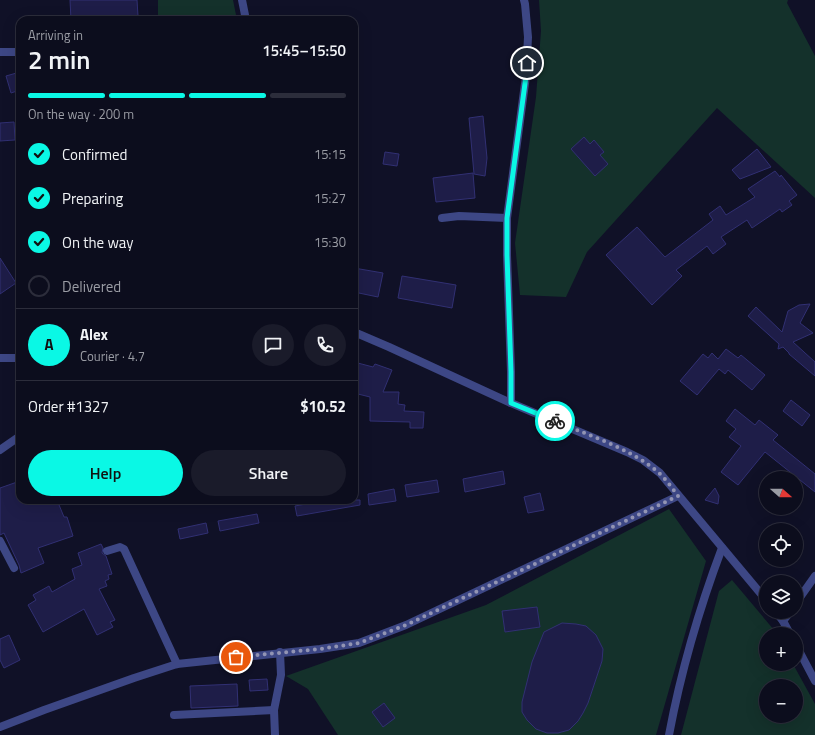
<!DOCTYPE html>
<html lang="en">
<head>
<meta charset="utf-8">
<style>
  :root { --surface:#0c0d1d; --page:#1a1b2a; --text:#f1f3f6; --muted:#9a9ca4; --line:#2c2d3b; --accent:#0af8e5 }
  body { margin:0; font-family:"Titillium Web",sans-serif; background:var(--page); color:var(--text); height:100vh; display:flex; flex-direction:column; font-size:15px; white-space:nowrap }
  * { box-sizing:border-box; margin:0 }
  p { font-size:13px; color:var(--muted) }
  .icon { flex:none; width:22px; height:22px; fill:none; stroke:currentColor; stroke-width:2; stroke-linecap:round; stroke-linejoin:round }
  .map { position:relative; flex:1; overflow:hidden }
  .sheet { position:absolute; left:16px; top:16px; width:342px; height:488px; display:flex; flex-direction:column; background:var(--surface); border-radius:12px; box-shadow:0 4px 16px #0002,0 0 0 1px var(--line) }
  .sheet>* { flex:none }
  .needle { width:26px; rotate:111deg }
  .buttons { position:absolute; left:759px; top:471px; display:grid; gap:8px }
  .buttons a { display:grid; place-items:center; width:44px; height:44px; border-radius:50%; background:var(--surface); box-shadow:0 4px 16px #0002,0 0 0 1px var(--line); font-size:20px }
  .pin { position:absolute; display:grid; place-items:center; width:34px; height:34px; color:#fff; margin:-17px; border:2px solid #fff; border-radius:50%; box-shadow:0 1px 4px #0007 }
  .courier { position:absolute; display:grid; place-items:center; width:40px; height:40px; margin:-20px; border:3px solid #0af8e5; border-radius:50%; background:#fff; color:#222; box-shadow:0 1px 5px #0007 }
  .summary em { font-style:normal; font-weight:600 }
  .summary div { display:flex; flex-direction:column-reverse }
  .summary { display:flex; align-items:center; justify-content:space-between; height:68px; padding:0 12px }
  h1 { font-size:26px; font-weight:600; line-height:30px }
  .bar { display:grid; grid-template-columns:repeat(4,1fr); gap:6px 4px; align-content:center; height:48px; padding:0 12px }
  .bar i { height:5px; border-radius:3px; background:var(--line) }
  .bar .selected { background:var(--accent) }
  .bar p { grid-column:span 4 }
  .line { display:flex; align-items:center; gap:10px; padding:0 12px; border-top:1px solid var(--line) }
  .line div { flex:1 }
  .round { display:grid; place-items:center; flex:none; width:42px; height:42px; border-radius:21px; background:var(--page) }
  ol { padding:0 12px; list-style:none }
  li { display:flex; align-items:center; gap:12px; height:44px }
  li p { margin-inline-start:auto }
  li .icon { padding:4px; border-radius:50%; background:var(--accent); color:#111; stroke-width:4 }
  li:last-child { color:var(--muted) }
  li i { width:22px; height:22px; border:2px solid var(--line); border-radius:50% }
  .button { display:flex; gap:8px; margin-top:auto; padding:8px 12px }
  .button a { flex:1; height:46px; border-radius:24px; background:var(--accent); color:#111; font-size:16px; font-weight:600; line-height:46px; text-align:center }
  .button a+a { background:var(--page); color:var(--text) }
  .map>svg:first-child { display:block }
</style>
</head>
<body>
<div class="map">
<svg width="815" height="735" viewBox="0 0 815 735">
  <rect width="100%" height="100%" fill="#101127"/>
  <!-- green -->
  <g fill="#14312b" fill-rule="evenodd">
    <path d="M 158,0 L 233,0 L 237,20 L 158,20 Z"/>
    <path d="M 539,0 L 788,0 L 787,3 L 815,56 L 815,198 L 717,108 L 587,252 L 566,297 L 520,295 L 515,243 L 536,97 L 541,31 Z"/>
    <path d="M 669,509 L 706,561 L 656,735 L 338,735 L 308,689 L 286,676 L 486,605 Z"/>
    <path d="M 732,580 L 774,630 L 776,634 L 766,634 L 766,664 L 793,664 L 815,704 L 815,735 L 681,735 L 719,591 ZM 766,686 L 796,686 L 796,716 L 766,716 Z"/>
  </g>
  <!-- building -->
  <g fill="#1e1d48" stroke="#313073">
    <path d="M 70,0 L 137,0 L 138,16 L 107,18 L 107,20 L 96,20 L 96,19 L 71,20 Z"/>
    <path d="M 20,72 L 20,90 L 11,93 L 6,76 Z"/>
    <path d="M 483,116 L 487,158 L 485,176 L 474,174 L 469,118 Z"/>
    <path d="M 14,122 L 15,140 L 0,141 L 0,123 Z"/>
    <path d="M 584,137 L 590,144 L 594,140 L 604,152 L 600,155 L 608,164 L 595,176 L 571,149 Z"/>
    <path d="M 757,149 L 771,167 L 740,179 L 732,170 Z"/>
    <path d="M 385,152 L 399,154 L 397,166 L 383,164 Z"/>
    <path d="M 775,171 L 780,177 L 781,175 L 797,195 L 789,201 L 792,205 L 782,212 L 780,209 L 752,228 L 747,220 L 721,237 L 726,244 L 713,254 L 707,246 L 676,270 L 682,276 L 652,305 L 606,255 L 637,227 L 665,257 L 713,220 L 709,214 L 720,206 L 726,215 L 755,197 L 748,189 Z"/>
    <path d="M 473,173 L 475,198 L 436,202 L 433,178 Z"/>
    <path d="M 0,258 L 16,283 L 0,294 Z"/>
    <path d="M 354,268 L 383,273 L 378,297 L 354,292 Z"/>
    <path d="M 402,276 L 456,285 L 452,308 L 398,298 Z"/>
    <path d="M 810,304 L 800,323 L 813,333 L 793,342 L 815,362 L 815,376 L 789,354 L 789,353 L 783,347 L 778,349 L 779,344 L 748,316 L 756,307 L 782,332 L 788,311 L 799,305 Z"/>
    <path d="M 726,349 L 738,358 L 741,355 L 765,375 L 752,390 L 728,370 L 725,374 L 719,369 L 697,395 L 680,381 L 703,354 L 708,358 L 712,353 L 718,359 Z"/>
    <path d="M 354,362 L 373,367 L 375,364 L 392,370 L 383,392 L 399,392 L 398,404 L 405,405 L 404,411 L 424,412 L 423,428 L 410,428 L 410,422 L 370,421 L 370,397 L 354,393 Z"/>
    <path d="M 791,400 L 810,415 L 802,426 L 783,411 Z"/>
    <path d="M 735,409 L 755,425 L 759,420 L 778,435 L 773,440 L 815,474 L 815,492 L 765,452 L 738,485 L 721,472 L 741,446 L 729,437 L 736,429 L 726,421 Z"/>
    <path d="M 503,471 L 505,484 L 465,492 L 463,479 Z"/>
    <path d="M 437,480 L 439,492 L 407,497 L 405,485 Z"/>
    <path d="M 20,481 L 20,500 L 57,500 L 64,517 L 67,517 L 73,536 L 38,548 L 44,563 L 21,573 L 19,565 L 4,533 L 0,535 L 0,488 Z"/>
    <path d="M 715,488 L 719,496 L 718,504 L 705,500 Z"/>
    <path d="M 394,489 L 396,501 L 369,505 L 368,494 Z"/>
    <path d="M 540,493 L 544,510 L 528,513 L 524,497 Z"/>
    <path d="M 322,500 L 360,500 L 360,505 L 297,516 L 295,506 L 322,501 Z"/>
    <path d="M 257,514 L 259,523 L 220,531 L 218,521 Z"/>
    <path d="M 206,523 L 208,533 L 180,539 L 178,529 Z"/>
    <path d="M 101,544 L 103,548 L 102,553 L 106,556 L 112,574 L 108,575 L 109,579 L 105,581 L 107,586 L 99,589 L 115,620 L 110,622 L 113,627 L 97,635 L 84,609 L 43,632 L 28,605 L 36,600 L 33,595 L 49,586 L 52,592 L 75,579 L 72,569 L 82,565 L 78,553 Z"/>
    <path d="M 537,607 L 540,627 L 505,632 L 502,611 Z"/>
    <path d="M 562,623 L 576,624 L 586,626 L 596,635 L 603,649 L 602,661 L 588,703 L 583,713 L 578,721 L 569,730 L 558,733 L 547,733 L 536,729 L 527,720 L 522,712 L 522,702 L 532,662 L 544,632 Z"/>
    <path d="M 9,635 L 20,660 L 4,668 L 0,660 L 0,639 Z"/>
    <path d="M 267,679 L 268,690 L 250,691 L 249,680 Z"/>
    <path d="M 237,684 L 238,706 L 191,708 L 190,686 Z"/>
    <path d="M 384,703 L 395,718 L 383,727 L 372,712 Z"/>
  </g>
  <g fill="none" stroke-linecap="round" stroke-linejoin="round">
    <!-- lane -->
    <g stroke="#3d4785" stroke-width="8">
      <path d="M 442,218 L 459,216 L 507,218"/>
      <path d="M 0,358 L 20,358"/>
      <path d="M 0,541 L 14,568"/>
      <path d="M 107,551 L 120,547 L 124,549 L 177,664"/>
      <path d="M 174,715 L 274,710"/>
      <path d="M 275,735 L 274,710 L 281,675 L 280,652"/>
    </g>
    <!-- street -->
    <g stroke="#3d4785" stroke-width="8">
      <path d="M 242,0 L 246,20"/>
      <path d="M 0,52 L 20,52"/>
      <path d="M 354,332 L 389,347 L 511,403 L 627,452 L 643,460 L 660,473 L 766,600"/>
      <path d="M 511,403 L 511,372 L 507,255 L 507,218 L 526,76 L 528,37 L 525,4 L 524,0"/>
      <path d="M 0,450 L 20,436"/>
      <path d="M 796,603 L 815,576"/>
      <path d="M 776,612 L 783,621 L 790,634"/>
      <path d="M 783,621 L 790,612"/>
      <path d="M 796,645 L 815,681"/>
      <path d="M 0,727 L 44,710 L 134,678 L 177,664 L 320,649 L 359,643 L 406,625 L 678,496"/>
      <path d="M 669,735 C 681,671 699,609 722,548"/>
    </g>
  </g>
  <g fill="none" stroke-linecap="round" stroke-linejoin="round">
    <!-- done -->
    <path stroke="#9294b3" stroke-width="4" stroke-dasharray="0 7.2" d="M 236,657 L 320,649 L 359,643 L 406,625 L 678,496 C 672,488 666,479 658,472 C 629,448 590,436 555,421"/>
    <!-- route -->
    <path stroke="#0af8e5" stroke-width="5" d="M 527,63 L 526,76 L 507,218 L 507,255 L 511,372 L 511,403 L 555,421"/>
  </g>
</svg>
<div class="buttons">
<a><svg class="needle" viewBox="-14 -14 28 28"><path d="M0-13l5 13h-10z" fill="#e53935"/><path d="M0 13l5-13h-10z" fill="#9a9ca4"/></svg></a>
<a><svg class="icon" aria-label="locate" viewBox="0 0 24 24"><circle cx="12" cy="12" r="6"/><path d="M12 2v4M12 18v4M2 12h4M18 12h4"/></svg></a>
<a><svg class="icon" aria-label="layers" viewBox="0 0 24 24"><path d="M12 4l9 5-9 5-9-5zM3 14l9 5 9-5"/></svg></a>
<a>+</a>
<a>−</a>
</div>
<div class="pin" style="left:236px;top:657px;background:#ea580c"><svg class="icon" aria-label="bag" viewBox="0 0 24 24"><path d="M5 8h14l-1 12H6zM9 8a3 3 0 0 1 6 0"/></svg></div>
<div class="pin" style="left:527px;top:63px;background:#1f2937"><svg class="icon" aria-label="home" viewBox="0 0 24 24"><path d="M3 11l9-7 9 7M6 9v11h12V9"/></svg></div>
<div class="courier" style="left:555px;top:421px"><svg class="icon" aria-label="bike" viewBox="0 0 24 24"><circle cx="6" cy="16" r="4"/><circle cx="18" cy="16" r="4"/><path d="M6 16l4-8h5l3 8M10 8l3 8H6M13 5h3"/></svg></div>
<section class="sheet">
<div class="summary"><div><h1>2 min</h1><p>Arriving in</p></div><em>15:45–15:50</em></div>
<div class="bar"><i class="selected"></i><i class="selected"></i><i class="selected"></i><i></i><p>On the way · 200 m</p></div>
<ol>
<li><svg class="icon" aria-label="check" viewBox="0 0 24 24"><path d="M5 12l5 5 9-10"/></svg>Confirmed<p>15:15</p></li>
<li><svg class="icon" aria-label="check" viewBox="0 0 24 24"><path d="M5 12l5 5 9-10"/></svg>Preparing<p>15:27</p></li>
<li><svg class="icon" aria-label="check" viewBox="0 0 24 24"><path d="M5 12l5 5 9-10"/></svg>On the way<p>15:30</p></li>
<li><i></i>Delivered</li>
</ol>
<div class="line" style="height:72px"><b class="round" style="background:var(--accent);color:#111">A</b><div><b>Alex</b><p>Courier · 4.7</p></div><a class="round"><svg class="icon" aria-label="chat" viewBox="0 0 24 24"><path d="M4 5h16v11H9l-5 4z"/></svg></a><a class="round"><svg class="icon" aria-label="phone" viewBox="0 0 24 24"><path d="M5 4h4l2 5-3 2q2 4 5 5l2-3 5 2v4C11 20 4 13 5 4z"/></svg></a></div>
<div class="line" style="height:52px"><div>Order #1327</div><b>$10.52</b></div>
<div class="button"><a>Help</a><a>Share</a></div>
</section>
</div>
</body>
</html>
